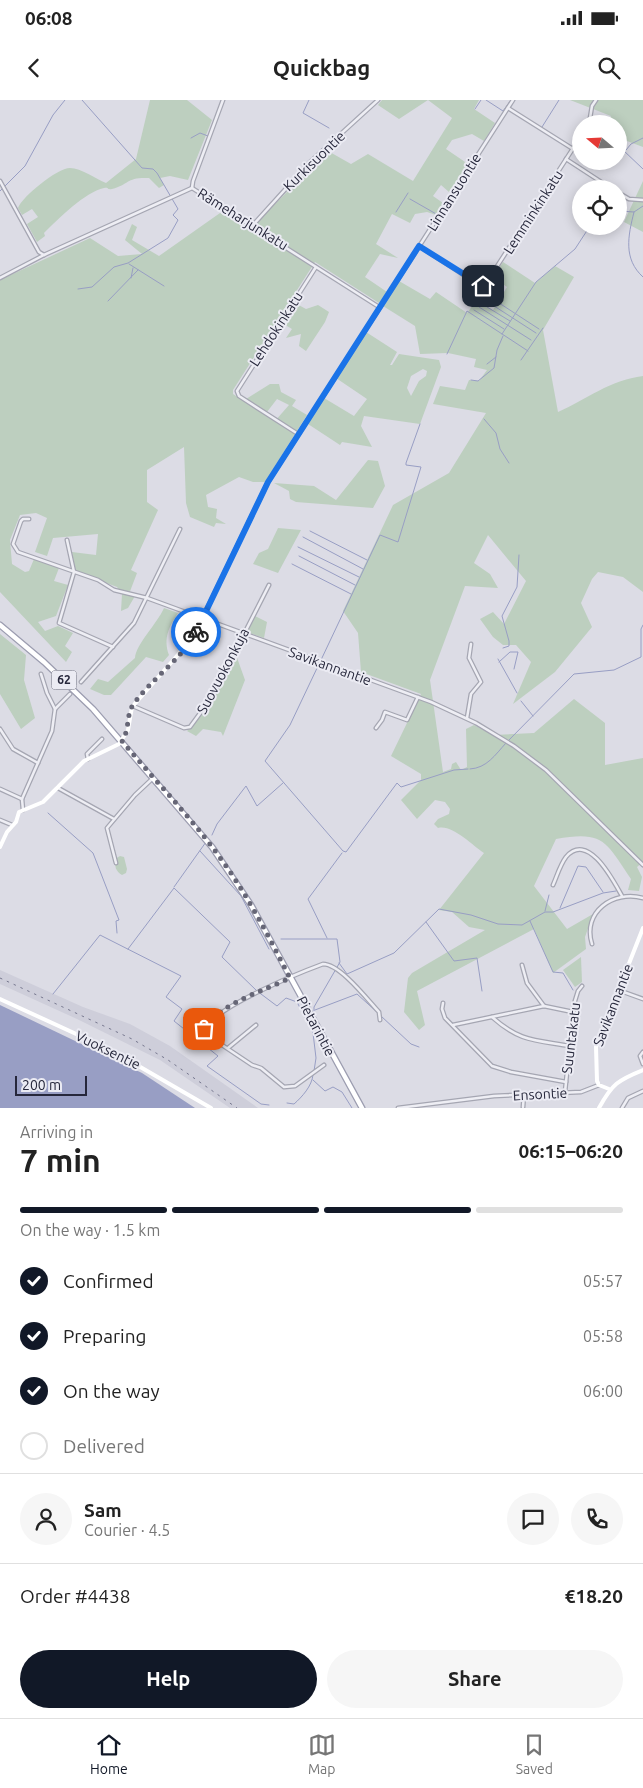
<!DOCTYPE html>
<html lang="en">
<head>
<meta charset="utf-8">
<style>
  :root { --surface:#fff; --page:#f6f6f6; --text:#222; --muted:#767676; --line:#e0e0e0; --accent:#111827 }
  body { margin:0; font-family:Ubuntu,sans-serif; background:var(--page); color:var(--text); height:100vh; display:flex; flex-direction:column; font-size:19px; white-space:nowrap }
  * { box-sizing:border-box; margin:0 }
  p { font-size:16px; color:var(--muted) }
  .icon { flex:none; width:28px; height:28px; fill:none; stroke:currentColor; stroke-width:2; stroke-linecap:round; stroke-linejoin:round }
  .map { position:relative; height:1008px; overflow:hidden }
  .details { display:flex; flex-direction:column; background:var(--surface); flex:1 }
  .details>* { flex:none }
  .needle { width:32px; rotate:289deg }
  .controls { position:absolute; left:572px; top:15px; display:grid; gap:10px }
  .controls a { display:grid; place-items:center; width:55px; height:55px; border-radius:50%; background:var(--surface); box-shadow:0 2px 12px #0003; font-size:25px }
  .scale { position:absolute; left:15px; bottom:12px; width:72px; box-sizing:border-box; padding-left:5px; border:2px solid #26273b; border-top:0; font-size:14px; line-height:18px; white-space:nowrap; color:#26273b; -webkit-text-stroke:4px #ebebf3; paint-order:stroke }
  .pin { position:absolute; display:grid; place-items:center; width:42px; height:42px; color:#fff; margin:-21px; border-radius:10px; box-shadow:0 2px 8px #0006 }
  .courier { position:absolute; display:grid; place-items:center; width:50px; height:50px; margin:-25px; border:4px solid #1a73e8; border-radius:50%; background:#fff; color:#222; box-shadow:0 1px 6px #0007 }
  .headline em { font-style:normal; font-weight:700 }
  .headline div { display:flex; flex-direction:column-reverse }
  .headline { display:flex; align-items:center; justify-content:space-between; height:85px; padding:0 20px }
  h1 { font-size:32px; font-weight:700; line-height:38px }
  .bar { display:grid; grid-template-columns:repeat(4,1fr); gap:8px 5px; align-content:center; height:60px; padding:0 20px }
  .bar i { height:6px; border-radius:4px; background:var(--line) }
  .bar .on { background:var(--accent) }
  .bar p { grid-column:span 4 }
  .line { display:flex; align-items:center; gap:12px; padding:0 20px; border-top:1px solid var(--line) }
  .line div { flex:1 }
  .round { display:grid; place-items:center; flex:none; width:52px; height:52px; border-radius:26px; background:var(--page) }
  ol { padding:0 20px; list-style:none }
  li { display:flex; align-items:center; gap:15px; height:55px }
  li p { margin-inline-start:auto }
  li .icon { padding:5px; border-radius:50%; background:var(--accent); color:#fff; stroke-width:4 }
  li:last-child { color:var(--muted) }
  li i { width:28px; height:28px; border:2px solid var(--line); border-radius:50% }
  .primary-button { display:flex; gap:10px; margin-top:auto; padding:10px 20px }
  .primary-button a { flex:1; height:58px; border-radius:30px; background:var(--accent); color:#fff; font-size:20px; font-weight:700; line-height:58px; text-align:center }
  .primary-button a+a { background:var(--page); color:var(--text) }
  .status { display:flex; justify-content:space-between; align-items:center; height:35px; padding:0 25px; background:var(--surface); direction:ltr }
  .status svg { height:14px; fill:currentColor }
  header { display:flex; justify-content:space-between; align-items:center; height:65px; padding:0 20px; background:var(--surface); font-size:22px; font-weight:700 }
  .menu { display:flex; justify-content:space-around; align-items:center; height:70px; border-top:1px solid var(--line); background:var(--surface); font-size:14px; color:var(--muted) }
  .menu a { display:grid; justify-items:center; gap:2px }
  .menu .on { color:var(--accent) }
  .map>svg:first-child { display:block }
</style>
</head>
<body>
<div class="status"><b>06:08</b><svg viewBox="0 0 49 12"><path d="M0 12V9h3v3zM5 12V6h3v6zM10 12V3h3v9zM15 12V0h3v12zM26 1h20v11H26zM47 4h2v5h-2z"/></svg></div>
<header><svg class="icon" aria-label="back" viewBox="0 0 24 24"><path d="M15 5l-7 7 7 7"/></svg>Quickbag<svg class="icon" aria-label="search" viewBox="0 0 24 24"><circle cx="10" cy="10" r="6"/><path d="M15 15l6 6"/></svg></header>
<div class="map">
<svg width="643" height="1008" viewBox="0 0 643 1008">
  <rect width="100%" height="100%" fill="#dcdce5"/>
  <!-- built -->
  <path fill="#ceceda" d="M 0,870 L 83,907 L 130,924 L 170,946 L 258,1008 L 230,1008 L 160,960 L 77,919 L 0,884 Z"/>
  <!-- green -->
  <g fill="#bdcfbf" fill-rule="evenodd">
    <path d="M 150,0 L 187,0 L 212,20 L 188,80 L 170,76 L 160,78 L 164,85 L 159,88 L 149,78 C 126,77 130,84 112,89 C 106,90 110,87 104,88 C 85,92 58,119 44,133 L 45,136 L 37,142 L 27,124 L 38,117 L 32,109 L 22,115 L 18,108 C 22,97 57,68 70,68 C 81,68 96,79 106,83 L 136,59 Z"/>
    <path d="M 382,0 L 479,0 L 474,9 L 495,23 L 484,41 L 472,34 L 452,40 L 446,49 L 468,64 L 449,92 L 441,85 L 433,96 L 443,103 L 436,115 L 427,112 L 415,114 L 410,123 L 392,114 L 376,144 L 398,158 L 380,154 L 365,177 L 387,192 L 379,203 L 315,162 L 233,290 L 233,294 L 275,321 L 289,305 L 277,299 L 267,312 L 246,299 L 270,284 L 279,284 L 281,292 L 296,300 L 292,306 L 307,315 L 265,382 L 253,382 L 239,377 L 206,395 L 208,407 L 217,409 L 216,418 L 226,424 L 216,423 L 214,427 L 190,417 L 186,403 L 184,347 L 147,370 L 147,402 L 158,410 L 131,470 L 137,473 L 129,494 L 135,496 L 128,508 L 121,511 L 122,494 L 117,487 L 75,471 L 72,452 L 96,455 L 98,434 L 53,438 L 47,456 L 35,452 L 47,418 L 36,413 L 20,415 L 10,440 L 12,464 L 25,472 L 29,471 L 34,459 L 59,468 L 54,481 L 68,485 L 56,516 L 38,522 L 45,531 L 58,526 L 73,533 L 65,546 L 72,552 L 66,562 L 0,492 L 0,180 L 90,138 L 118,156 L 142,154 L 125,140 L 132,124 L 137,127 L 132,140 L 159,156 L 220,113 L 252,127 L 328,51 L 351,64 L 368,54 L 413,81 L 452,18 L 428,0 L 399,19 L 378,5 Z"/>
    <path d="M 570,0 L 643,0 L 643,47 L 619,38 L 619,24 L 608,24 L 611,16 Z"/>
    <path d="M 643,81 L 643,132 L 624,122 Z"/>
    <path d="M 503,162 L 535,183 L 555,166 L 574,177 L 543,230 L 558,312 C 587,299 610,280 643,276 L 643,492 L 623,477 L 598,472 L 592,479 L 581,503 L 592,527 L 555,572 L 513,604 L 531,562 L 516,545 L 503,545 L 493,537 L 480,519 L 493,512 L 504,524 L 526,481 L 488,435 L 474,463 L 490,474 L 498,488 L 465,486 L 430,580 L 443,672 L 451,669 L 452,664 L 456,662 L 461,670 L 467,667 L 466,629 L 474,625 L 493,635 L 534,633 L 574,599 L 605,623 L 605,665 L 643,658 L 643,762 L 637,767 L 642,777 L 639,791 L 628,790 L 631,779 C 606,742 604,730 556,739 L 534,786 L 567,829 L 593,814 L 585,837 L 586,849 L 553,873 L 534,829 L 417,891 L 425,925 L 419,930 L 404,912 L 408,878 L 412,873 L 485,830 L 469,827 L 452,812 L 439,810 L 484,753 C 472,745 452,724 438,728 L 434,724 L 438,719 L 449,714 L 450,709 L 445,702 L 435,700 L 417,719 L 401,700 L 421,680 L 421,674 L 391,656 L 421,594 L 361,572 L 358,533 L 343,511 L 393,405 L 449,373 L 486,313 L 433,304 L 440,286 L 465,290 L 469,280 L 479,281 L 487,270 L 474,267 L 476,259 L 448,253 L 420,254 L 415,226 L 383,206 L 399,181 L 430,199 L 436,192 L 467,213 L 477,200 L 493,210 L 507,187 L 493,177 Z"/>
    <path d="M 295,203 L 306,209 L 318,205 L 329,212 L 325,222 L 306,251 L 299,246 L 301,234 L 286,238 L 292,229 L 282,223 Z"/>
    <path d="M 366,232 L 397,252 L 390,265 L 392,265 L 399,254 L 439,260 L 441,267 L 420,324 L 364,316 L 361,326 L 372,347 L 342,342 L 340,345 L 308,324 L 324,298 L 354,316 L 367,299 L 336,278 ZM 423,269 L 427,271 L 426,276 L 419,281 L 411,296 L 407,288 L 411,276 Z"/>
    <path d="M 368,360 L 378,361 L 385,386 L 373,408 L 296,402 L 290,399 L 289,391 L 274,383 L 314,386 L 336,400 Z"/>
    <path d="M 278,428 L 301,430 L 278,473 L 253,464 L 259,453 L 268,449 Z"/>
    <path d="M 164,508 L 178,513 C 169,527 163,538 169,555 L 163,562 L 146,557 L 111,595 L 104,595 L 90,589 L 98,579 L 108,582 L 135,558 C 136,544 157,524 164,508 Z"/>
    <path d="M 255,516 L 267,522 L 264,538 L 247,532 Z"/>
    <path d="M 0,534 L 26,555 L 24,580 L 35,618 L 21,629 L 0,594 Z"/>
    <path d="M 236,555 L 245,580 L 223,636 L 221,632 L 203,629 L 196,636 L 187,631 L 208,608 Z"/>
    <path d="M 120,756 L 124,757 L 127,769 L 126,773 L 122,775 C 115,771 115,766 115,759 Z"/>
    <path d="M 581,857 L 582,882 L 575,887 L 563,870 Z"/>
  </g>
  <!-- water -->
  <path fill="#989ec4" d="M 0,905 L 142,973 L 195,1008 L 0,1008 Z"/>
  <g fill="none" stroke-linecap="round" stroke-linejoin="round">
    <!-- stream -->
    <g stroke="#989ec4" stroke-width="1">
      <path d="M 309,0 L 303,13 L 329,28"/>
      <path d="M 486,0 L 503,11 L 511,0"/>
      <path d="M 475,9 L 481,0"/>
      <path d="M 602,19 L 603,24"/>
      <path d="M 542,27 L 559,0"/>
      <path d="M 191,38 L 200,33 L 208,36"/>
      <path d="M 619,49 L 623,50 L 643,69"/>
      <path d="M 626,50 L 631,44 L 643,38"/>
      <path d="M 0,91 L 25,66 L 53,15 L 65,0"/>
      <path d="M 410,99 L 438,115"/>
      <path d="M 619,111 L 634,112 L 643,106"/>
      <path d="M 396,112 L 408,93"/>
      <path d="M 634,112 C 628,136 623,159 643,177"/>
      <path d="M 129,164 L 164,186"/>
      <path d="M 131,178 L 133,168"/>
      <path d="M 78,189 L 92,187 L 114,167 L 128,163 L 168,138 L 178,120 L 173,115 L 178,109 L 157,73 L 153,69 L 142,68 L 82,0"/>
      <path d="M 108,201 L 138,170"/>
      <path d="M 496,201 L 539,229"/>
      <path d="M 491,204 L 536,233"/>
      <path d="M 479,207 L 531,240"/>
      <path d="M 487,207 L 510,221"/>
      <path d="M 474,210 L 504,229"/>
      <path d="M 502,234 L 536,182 L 575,149 L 590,126"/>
      <path d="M 447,254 L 467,211 L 528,251"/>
      <path d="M 521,260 L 543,228"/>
      <path d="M 487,264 L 496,257"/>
      <path d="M 471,280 L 478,281 L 494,268 L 497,250 L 503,236"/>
      <path d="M 484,319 L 496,333 L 500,349 L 509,363"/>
      <path d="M 310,431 L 367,460"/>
      <path d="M 303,437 L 363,469"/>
      <path d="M 298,447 L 359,477"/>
      <path d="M 299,456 L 355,485"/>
      <path d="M 292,464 L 351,494"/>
      <path d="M 503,548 L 509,546 L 509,541 L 502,516 L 517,487 L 519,455"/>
      <path d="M 498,559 L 517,593"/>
      <path d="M 321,560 L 380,435 L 398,442 L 421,367 L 406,365 L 406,363 L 420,324"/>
      <path d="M 499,562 L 510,552 L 518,552 L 514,569"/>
      <path d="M 319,564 L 290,625 L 265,661 L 343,751 L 346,752 L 397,683 L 401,687 L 454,670 L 468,669"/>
      <path d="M 521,601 L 533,616"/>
      <path d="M 509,640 L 574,574 L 614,570 L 641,557 L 641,529 L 643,525"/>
      <path d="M 470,669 C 487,668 495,655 506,643"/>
      <path d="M 48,713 L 93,753 L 119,820 L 116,821 L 117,833"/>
      <path d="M 212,735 L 217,724 L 246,686 L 257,706 L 283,683"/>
      <path d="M 200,751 L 241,796 L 269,849"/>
      <path d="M 174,787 L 206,742"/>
      <path d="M 560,808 L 578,766 L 586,767 L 603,792"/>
      <path d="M 545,811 L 549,795"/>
      <path d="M 530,821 L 553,872 L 563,873 L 573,890"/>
      <path d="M 426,822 L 454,861 L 477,858 L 482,891"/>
      <path d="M 327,838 L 308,799 L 342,753"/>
      <path d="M 281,839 L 337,839 L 340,862 L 314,907 L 314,911"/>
      <path d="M 128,849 L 174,788 L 230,842 L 222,857 L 257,891 L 277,906 L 286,898 L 297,902 L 313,933 L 316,958 L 314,971"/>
      <path d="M 339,863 L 347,874 L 394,853 L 439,809 L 471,815 L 498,824 L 522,825 L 545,812 L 553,812 L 603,793 L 616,791"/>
      <path d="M 53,894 L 100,835 L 181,876 L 166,897 L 182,909 L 174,921 L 218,956 L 207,966 L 261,1004 L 269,1005"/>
      <path d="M 315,910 L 357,894 L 378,913"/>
      <path d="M 381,916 L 411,944 L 419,947"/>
      <path d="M 313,980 L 325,991 L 333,987 L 342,992 L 352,1008"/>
      <path d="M 287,1003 L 294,1004 C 302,997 312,986 313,975"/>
    </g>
    <defs>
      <g id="street">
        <path d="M 508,8 L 573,49"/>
        <path d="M 589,24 L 592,6 L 596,0"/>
        <path d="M 566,59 L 612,89"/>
        <path d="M 0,81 L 39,152 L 44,155"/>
        <path d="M 192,88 L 193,81 L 223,0"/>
        <path d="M 619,93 L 629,99 L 643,100"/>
        <path d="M 253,125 L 310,62 L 378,0"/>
        <path d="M 419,146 L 479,185 L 485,185 L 581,36"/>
        <path d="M 0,178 L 44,155 L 192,88 L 379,207"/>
        <path d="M 298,334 L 239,296 L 237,291 L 316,167"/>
        <path d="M 29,419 L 23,419 L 21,421 L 13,444 L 18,452 L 98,480 L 114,490 L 147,498 L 431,602 L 476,623 L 514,646 L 546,670 L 643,765"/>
        <path d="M 67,440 L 74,472 L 59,523 L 113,547"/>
        <path d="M 202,519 L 268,382 L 513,0"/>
        <path d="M 41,574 L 47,593 L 55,609"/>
        <path d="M 81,582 L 134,523 L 180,429"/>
        <path d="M 133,606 L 184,628 L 190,627 L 212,597 L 269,485"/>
        <path d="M 467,618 L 471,594 L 481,582 L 469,558 L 471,544"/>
        <path d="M 376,628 L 382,620 L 385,612 L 407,620 L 418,597"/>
        <path d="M 0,629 L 13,649 L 38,663"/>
        <path d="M 88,659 L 87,654 L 102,639"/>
        <path d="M 58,688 L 114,719"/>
        <path d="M 0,689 L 22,699"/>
        <path d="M 23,710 L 22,699 L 52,631 L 55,609 L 70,594"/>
        <path d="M 0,720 L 12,725"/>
        <path d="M 116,763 L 107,728 L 135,695 L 152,679"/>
        <path d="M 553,785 C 557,776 560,765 566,757 C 588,731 613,780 622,796"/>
        <path d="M 592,844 C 582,812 613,790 643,798"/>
        <path d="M 522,865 L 527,883 L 544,906"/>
        <path d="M 618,890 L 643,899"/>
        <path d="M 443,903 L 442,909 L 445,918 L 492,966 L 511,972 L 566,982"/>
        <path d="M 492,917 C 520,942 535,940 570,946"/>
        <path d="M 453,925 L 544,906 L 573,912"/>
        <path d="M 228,948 L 256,925"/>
        <path d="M 643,952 L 640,956 L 643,964"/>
        <path d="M 324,965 L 295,986 L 284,987 L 261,968 L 252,965 L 207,935 L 204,929 C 218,906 296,874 323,864 C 340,864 367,899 379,912 L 380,920"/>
        <path d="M 565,992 L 574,904 L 578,891 L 582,886"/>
        <path d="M 523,1007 L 524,994"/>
        <path d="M 398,1008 L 494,996 L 581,992 L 599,985"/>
        <path d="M 622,1008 L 628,998 L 643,991"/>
      </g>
      <path id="primary" d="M 0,525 L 44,562 L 93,609 L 212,747 L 251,805 L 362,1008"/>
    </defs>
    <!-- street casing -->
    <use href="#street" stroke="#a5a6b2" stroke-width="5"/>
    <!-- primary casing -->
    <use href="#primary" stroke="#9c9db0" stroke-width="7"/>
    <!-- street -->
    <use href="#street" stroke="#eeeef4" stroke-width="2.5"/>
    <!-- secondary -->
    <g stroke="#fff" stroke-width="4">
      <path d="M 0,747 L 7,732 L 16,722 L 19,712 L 43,702 L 84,661 L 119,644 L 128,630 L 132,607 L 191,540 L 202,519"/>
      <path d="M 0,899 L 111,950 L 211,1008"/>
      <path d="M 609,989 L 599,985 L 597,981 L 596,947 L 643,828"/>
      <path d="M 599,1008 C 612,984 618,980 643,970"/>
    </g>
    <!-- primary -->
    <use href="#primary" stroke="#fff" stroke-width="4.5"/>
    <!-- rail -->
    <path stroke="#76778e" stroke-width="1" stroke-dasharray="2.5 5" stroke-linecap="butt" d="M 0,878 L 132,939 L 168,960 L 237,1008"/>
  </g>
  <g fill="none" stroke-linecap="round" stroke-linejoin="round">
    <!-- done -->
    <path stroke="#666676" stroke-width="5" stroke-dasharray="0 9" d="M 196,532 C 181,560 151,579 133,605 C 126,615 130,629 122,641 C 155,681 191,717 221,759 C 248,796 269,837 290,878 C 264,891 220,903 204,929"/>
    <!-- route -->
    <path stroke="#1a73e8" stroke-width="6" d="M 196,532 L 268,382 L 419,146 L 483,186"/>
  </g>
  <g text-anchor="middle" stroke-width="4" stroke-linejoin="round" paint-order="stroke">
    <!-- shield labels -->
    <rect fill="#ebebf3" stroke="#616272" stroke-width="1" x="51.5" y="570.5" width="25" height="19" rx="4"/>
    <g font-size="12" font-weight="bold" fill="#26273b">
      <text x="64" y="584">62</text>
    </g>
    <!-- street labels -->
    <g font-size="14" fill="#26273b" stroke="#ebebf3">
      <text transform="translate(314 61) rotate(-44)" y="5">Kurkisuontie</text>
      <text transform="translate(454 92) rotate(-58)" y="5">Linnansuontie</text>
      <text transform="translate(533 112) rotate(-57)" y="5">Lemminkinkatu</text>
      <text transform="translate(243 119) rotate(32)" y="5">Rämeharjunkatu</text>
      <text transform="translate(276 229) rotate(-57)" y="5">Lehdokinkatu</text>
      <text transform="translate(330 566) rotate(20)" y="5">Savikannantie</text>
      <text transform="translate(223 571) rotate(-62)" y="5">Suovuokonkuja</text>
      <text transform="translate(613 905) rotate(-69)" y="5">Savikannantie</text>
      <text transform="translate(316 926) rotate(62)" y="5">Pietarintie</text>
      <text transform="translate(571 938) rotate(-83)" y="5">Suuntakatu</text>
      <text transform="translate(108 950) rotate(26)" y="5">Vuoksentie</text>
      <text transform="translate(540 994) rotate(-3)" y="5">Ensontie</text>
    </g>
  </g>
</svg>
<div class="controls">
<a><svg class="needle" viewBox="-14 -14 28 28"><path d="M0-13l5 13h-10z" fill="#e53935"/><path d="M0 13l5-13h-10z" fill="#767676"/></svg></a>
<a><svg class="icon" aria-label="locate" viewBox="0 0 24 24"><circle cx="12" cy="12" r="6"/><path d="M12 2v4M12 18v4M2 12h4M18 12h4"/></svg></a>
</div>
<div class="scale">200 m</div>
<div class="pin" style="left:204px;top:929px;background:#ea580c"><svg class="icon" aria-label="bag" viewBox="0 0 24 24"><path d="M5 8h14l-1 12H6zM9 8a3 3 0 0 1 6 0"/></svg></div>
<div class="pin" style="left:483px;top:186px;background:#1f2937"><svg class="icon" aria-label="home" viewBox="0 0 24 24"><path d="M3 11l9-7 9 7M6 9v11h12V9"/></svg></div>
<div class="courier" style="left:196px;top:532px"><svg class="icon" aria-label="bike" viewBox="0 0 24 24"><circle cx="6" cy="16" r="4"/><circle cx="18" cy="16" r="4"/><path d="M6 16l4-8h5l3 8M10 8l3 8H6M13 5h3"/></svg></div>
</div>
<section class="details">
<div class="headline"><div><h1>7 min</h1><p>Arriving in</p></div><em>06:15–06:20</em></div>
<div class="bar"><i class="on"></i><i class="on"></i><i class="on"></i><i></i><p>On the way · 1.5 km</p></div>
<ol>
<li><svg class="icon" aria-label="check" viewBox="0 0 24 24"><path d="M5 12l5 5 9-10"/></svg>Confirmed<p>05:57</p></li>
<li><svg class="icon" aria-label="check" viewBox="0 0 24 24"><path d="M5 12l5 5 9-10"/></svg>Preparing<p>05:58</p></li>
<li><svg class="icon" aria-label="check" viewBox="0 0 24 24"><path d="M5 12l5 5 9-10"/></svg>On the way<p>06:00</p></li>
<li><i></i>Delivered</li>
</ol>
<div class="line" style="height:90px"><a class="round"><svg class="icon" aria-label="person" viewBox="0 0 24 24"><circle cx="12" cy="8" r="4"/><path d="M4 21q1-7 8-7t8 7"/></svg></a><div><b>Sam</b><p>Courier · 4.5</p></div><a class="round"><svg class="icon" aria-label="chat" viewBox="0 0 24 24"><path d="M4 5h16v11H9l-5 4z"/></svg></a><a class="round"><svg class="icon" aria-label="phone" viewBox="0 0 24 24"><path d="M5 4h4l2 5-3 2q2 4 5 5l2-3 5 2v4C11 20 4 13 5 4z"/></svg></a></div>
<div class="line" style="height:65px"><div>Order #4438</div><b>€18.20</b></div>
<div class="primary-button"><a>Help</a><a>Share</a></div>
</section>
<nav class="menu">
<a class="on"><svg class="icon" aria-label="home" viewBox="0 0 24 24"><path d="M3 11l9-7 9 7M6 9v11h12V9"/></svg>Home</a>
<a><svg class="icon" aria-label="map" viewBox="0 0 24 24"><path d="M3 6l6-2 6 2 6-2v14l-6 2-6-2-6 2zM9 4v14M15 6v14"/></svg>Map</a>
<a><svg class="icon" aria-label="saved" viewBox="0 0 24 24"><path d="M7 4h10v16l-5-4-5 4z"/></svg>Saved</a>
</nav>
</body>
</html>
